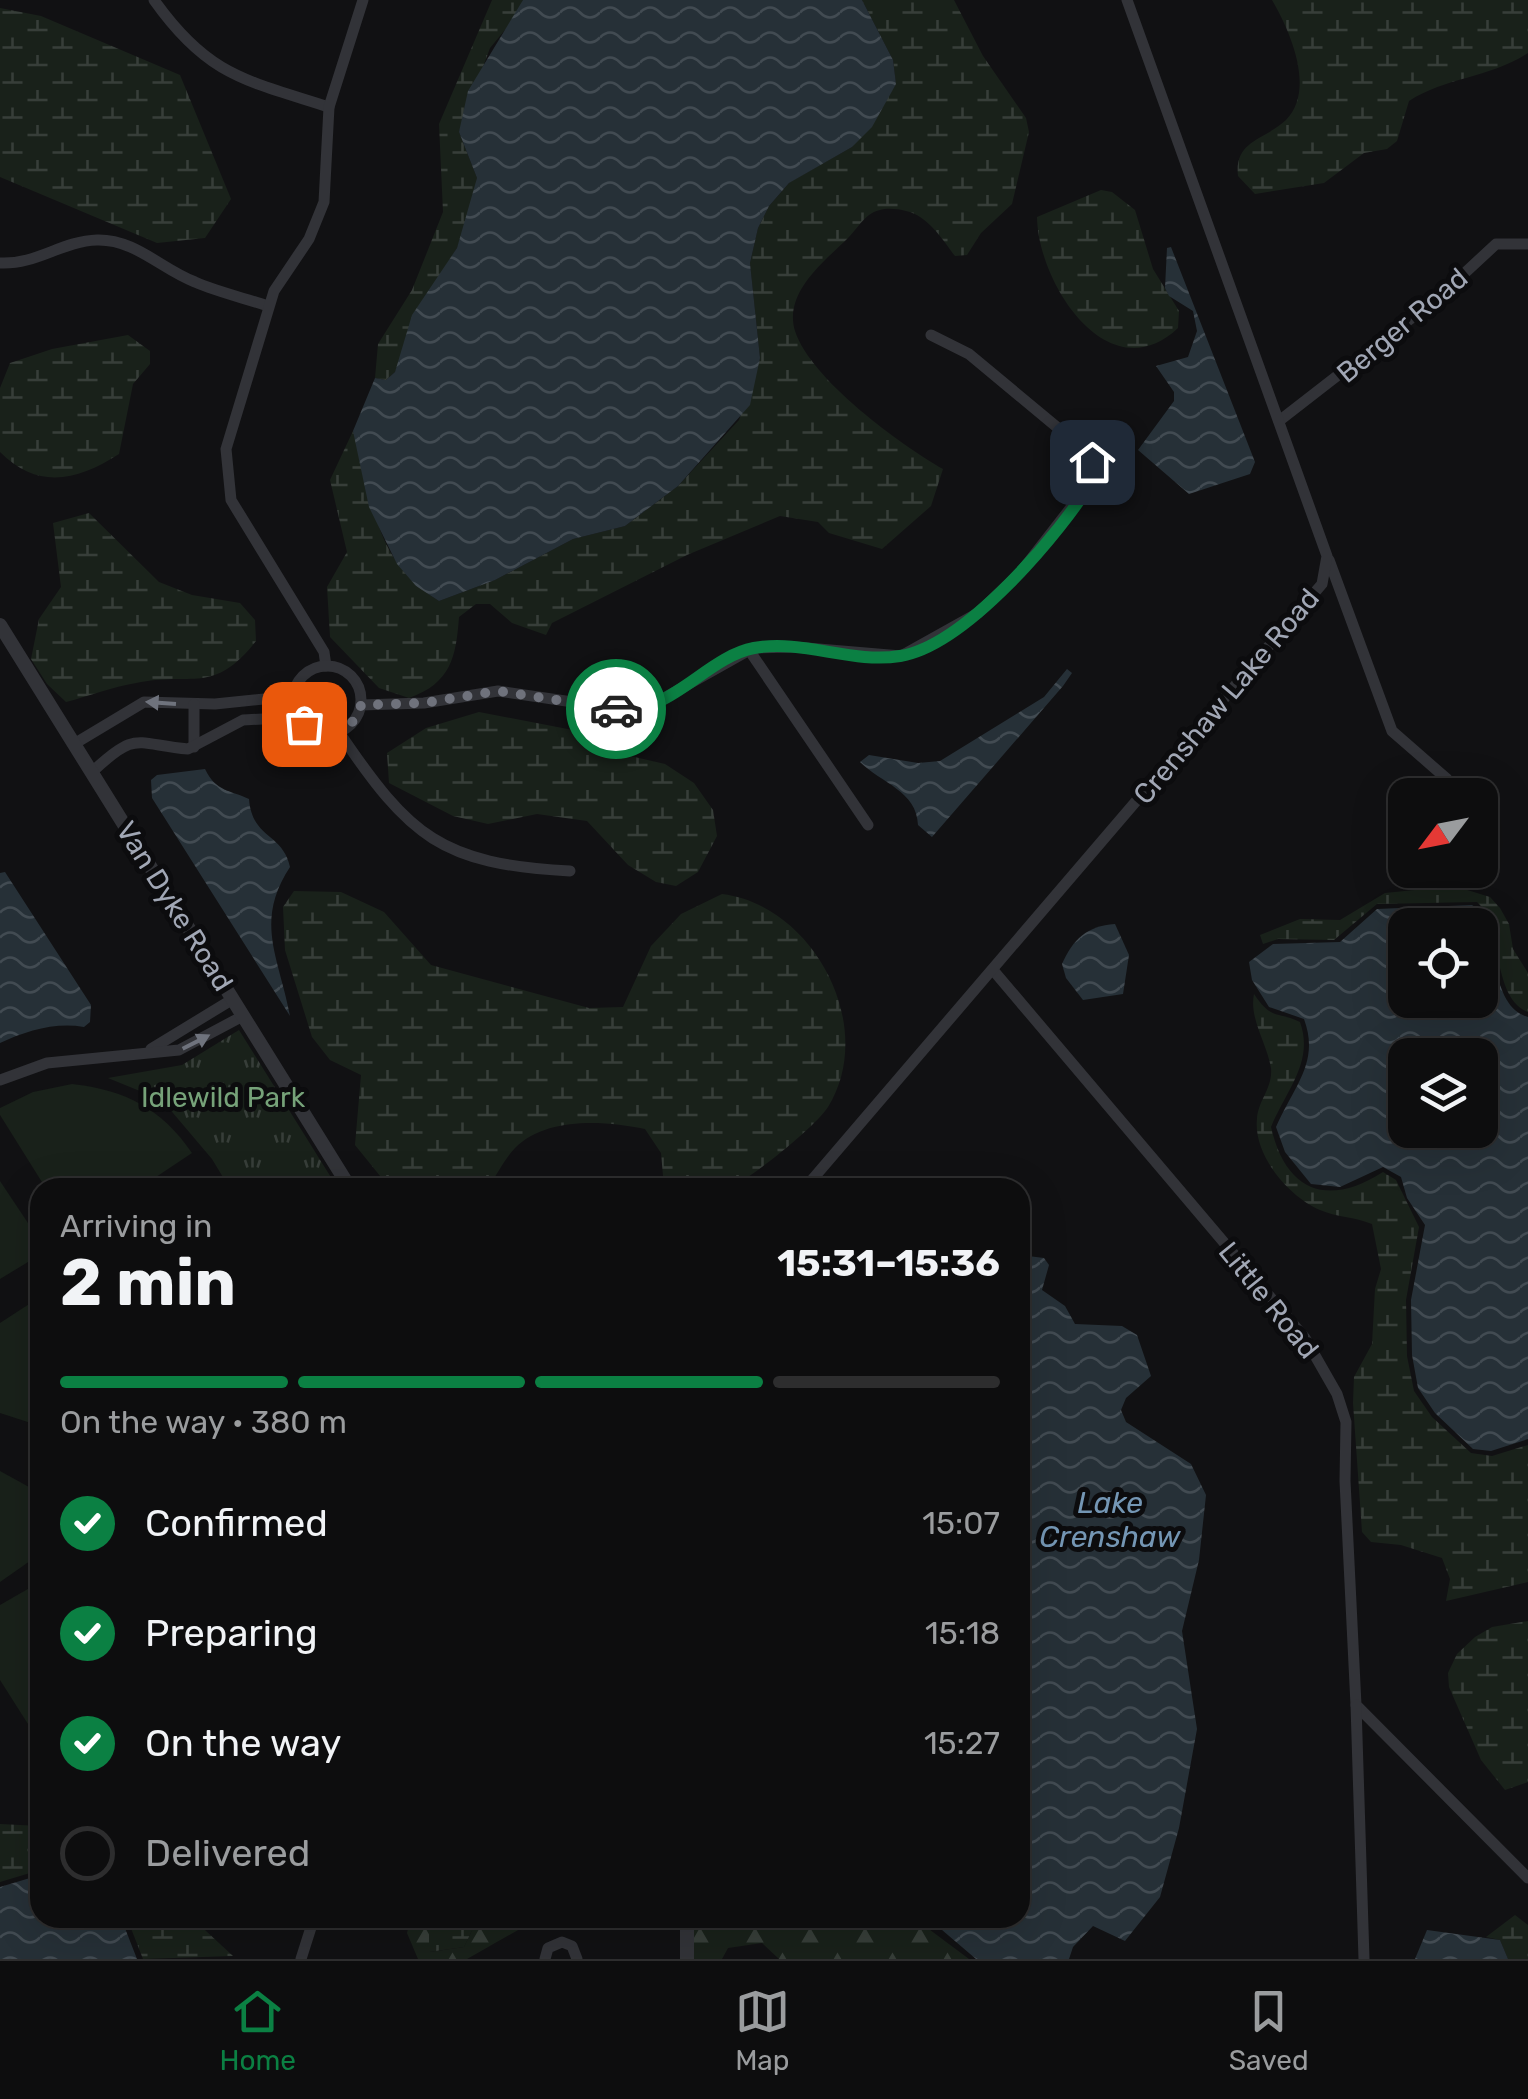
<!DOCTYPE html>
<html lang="en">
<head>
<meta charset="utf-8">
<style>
  :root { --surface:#0d0d0e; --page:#161617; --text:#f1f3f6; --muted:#9a9c9e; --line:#2d2d2e; --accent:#0b8043 }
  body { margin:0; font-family:Rubik,sans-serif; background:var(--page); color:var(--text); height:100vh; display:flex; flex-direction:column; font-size:38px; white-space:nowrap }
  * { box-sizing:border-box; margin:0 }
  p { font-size:32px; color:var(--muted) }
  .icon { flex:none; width:55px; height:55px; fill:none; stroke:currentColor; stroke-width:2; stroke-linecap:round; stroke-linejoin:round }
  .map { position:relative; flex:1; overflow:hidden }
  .sheet { position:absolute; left:30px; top:1178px; width:1000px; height:750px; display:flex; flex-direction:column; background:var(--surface); border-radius:30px; box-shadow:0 10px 40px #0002,0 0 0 2px var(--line) }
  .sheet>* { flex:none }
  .needle { width:65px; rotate:238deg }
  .tools { position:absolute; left:1388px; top:778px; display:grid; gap:20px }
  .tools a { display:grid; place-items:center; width:110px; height:110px; border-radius:20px; background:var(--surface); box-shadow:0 10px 40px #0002,0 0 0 2px var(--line); font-size:50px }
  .pin { position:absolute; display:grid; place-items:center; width:85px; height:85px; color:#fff; margin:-42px; border-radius:20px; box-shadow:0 5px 15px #0006 }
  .courier { position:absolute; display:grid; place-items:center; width:100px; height:100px; margin:-50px; border:8px solid #0b8043; border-radius:50%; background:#fff; color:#222; box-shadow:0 2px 12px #0007 }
  .overview em { font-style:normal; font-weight:700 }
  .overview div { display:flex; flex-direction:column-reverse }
  .overview { display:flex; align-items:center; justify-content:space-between; height:170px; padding:0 30px }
  h1 { font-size:65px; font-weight:700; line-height:75px }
  .bar { display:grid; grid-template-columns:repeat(4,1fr); gap:15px 10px; align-content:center; height:120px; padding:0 30px }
  .bar i { height:12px; border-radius:8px; background:var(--line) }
  .bar .current { background:var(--accent) }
  .bar p { grid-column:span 4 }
  ol { padding:0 30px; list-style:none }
  li { display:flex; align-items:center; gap:30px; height:110px }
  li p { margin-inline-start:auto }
  li .icon { padding:10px; border-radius:50%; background:var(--accent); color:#fff; stroke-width:4 }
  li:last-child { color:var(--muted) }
  li i { width:55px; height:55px; border:5px solid var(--line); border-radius:50% }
  .menu { display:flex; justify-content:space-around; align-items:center; height:140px; border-top:2px solid var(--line); background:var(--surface); font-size:28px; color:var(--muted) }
  .menu a { display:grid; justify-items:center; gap:5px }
  .menu .current { color:var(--accent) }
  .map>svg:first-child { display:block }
</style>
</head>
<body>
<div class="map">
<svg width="1528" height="1959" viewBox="0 0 1528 1959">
  <defs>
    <pattern id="forest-firs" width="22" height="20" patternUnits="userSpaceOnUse" patternTransform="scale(2.5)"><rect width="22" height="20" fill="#19211a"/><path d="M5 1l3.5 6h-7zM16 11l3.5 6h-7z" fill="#373e39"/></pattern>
    <pattern id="wetland-marsh" width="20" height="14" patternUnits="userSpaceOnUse" patternTransform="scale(2.5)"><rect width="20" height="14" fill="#19211a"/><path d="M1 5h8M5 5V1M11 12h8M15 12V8" fill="none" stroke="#373e39"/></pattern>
    <pattern id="park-tufts" width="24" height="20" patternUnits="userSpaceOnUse" patternTransform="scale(2.5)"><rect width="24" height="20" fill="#19211a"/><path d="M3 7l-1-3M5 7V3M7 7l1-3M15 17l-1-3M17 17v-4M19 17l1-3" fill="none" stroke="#373e39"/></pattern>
    <pattern id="water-waves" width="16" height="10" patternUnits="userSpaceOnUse" patternTransform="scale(2.5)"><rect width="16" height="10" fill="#263037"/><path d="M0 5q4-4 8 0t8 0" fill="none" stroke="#424b52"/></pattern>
  </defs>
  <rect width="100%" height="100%" fill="#111113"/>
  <!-- forest -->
  <g fill="url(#forest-firs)">
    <path d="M 411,1918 L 429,1918 L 430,1952 L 464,1947 L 478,1918 L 539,1918 L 467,1959 L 418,1959 L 407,1933 Z"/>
    <path d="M 693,1918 L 914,1918 L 969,1959 L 779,1959 L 762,1943 L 728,1948 L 722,1959 L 693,1959 Z"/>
  </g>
  <!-- wetland -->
  <g fill="url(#wetland-marsh)">
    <path d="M 492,0 L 523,0 L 518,14 L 490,48 L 459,132 L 477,178 L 475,197 L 457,248 L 431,290 L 395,372 L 386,380 L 375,378 L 378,344 L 412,290 L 443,212 L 439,124 Z"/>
    <path d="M 862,0 L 954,0 L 983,56 L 1026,118 L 1029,132 L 1012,204 L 981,233 L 967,255 L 955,256 C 943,240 927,215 906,211 C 894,208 880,207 869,215 C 861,221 855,231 848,238 C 826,260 783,292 795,331 C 811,380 901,445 943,469 L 931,506 L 882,549 L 829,533 L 818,522 L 780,516 L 687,555 L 552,623 L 546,635 L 512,623 L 490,604 L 476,604 L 459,617 C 456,657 451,683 409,698 L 379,688 L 330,637 L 327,587 L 347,552 L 330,480 L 353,431 C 376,499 369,557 439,601 L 495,580 L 573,539 L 625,526 L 678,486 L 739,420 L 760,358 L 750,263 L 758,228 L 769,206 L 790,182 L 852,147 L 896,84 L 893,60 Z"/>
    <path d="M 1272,0 L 1528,0 L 1528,53 C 1490,78 1446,77 1409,101 L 1397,141 L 1387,149 L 1364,153 L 1324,183 L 1255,194 L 1238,176 C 1234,140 1265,140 1286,120 C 1316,89 1290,31 1272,0 Z"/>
    <path d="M 0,8 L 41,16 L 180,75 L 231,199 L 205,238 L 157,243 L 0,177 Z"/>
    <path d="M 1101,190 L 1112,192 L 1135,210 L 1153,269 L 1179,311 L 1178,328 C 1109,393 1038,284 1037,217 Z"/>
    <path d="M 128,335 L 150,351 L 150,364 L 133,384 L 119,454 C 77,481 38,490 0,452 L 0,388 L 10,363 L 52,349 Z"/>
    <path d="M 89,513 L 159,582 L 192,595 L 240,603 L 255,620 L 256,641 C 213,696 192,671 136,683 C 112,687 89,696 66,702 L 47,684 L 31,659 L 39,619 L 61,587 L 53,523 Z"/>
    <path d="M 479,712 L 609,737 L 626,755 L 665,764 L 694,783 L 713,810 L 717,836 L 698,872 L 676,886 L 656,882 L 628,865 L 587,821 L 537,814 L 488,824 L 453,816 L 389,783 L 387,753 L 426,728 Z"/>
    <path d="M 1454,886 L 1490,897 L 1500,908 L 1509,924 L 1513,949 L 1528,973 L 1528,1012 C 1491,998 1503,924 1477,902 L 1377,904 L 1334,940 L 1278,939 L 1263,944 L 1260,935 L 1300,919 L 1340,920 L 1385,893 Z"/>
    <path d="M 294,891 L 341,892 L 384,912 L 431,965 L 589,1008 L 623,1007 L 651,946 L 681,914 L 722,894 C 813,905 878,1026 828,1107 C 816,1126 754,1176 733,1186 C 715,1193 683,1188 664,1187 L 661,1153 L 645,1129 C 606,1121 547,1116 515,1148 C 505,1158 497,1175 488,1187 L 389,1187 L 355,1145 L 361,1075 L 330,1060 L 312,1037 L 285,950 L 283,907 Z"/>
    <path d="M 1254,994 C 1272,1021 1277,1011 1300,1022 C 1314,1062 1287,1089 1271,1127 C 1286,1193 1329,1207 1383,1172 L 1396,1180 L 1419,1227 L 1406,1300 L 1407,1356 L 1414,1391 L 1432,1417 L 1471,1453 L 1492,1456 L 1528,1445 L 1528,1582 L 1446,1601 L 1450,1579 L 1442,1558 L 1401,1545 L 1371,1542 L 1362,1532 L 1353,1403 L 1354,1377 L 1372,1344 L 1375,1289 L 1381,1269 L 1372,1224 C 1355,1217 1336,1217 1320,1210 C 1289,1197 1253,1155 1257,1119 C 1258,1100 1273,1088 1271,1068 C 1267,1043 1249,1019 1254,994 Z"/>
    <path d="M 1528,1621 L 1528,1782 L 1505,1790 L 1481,1760 L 1449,1687 L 1448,1673 L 1457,1654 L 1475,1637 L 1492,1627 Z"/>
    <path d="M 0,1824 L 40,1826 L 40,1870 L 0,1882 Z"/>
    <path d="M 1515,1915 L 1528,1925 L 1528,1959 L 1508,1959 L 1500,1940 L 1486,1937 Z"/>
    <path d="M 127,1918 L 192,1918 L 233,1956 L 143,1959 Z"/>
    <path d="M 429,1918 L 478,1918 L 464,1947 L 429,1952 Z"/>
  </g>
  <!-- park -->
  <path fill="url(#park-tufts)" d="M 239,1030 L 337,1187 L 229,1187 L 212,1159 L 162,1100 L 108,1078 L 182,1065 Z"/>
  <!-- garden -->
  <g fill="#19211a">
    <path d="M 72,1084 C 125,1090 161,1108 192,1153 L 141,1187 L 45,1187 L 0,1115 L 0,1108 L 33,1092 Z"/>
    <path d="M 0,1181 L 40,1241 L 38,1256 L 0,1279 Z"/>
    <path d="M 40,1297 L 40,1426 L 0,1413 L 0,1323 Z"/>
    <path d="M 0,1471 L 40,1493 L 40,1554 L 0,1582 Z"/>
    <path d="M 40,1582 L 40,1743 L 0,1680 L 0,1605 Z"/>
  </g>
  <!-- water -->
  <g fill="url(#water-waves)" fill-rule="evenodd">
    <path d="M 523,0 L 862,0 L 893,60 L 896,84 L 872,127 L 852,147 L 789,183 L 769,206 L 758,228 L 750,263 L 760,358 L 750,405 L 678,486 L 625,526 L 573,539 L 495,580 L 439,601 L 416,586 L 397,564 L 369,507 L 353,431 L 375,378 L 386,380 L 395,372 L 412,315 L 457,248 L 477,178 L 459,132 L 468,91 Z"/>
    <path d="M 1171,247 L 1255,462 L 1250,474 L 1189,494 L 1138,450 L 1174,401 L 1174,392 L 1156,366 L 1188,357 L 1197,331 L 1193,311 L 1169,296 L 1165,288 L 1167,248 Z"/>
    <path d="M 1067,669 L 1072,673 L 1063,686 L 932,837 L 918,825 C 917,791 881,783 860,762 L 869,755 L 918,763 L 940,761 L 1044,697 Z"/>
    <path d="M 205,769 C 216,792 230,790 249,799 C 252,839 283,833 290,867 C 254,922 279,957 290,1016 L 152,798 L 151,780 L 157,775 Z"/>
    <path d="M 5,872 L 91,1005 L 90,1022 L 84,1027 C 55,1022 26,1031 0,1043 L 0,873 Z"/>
    <path d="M 1472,905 C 1501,922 1485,1005 1528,1017 L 1528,1439 L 1491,1451 L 1473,1449 L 1435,1413 L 1418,1388 L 1412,1355 L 1411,1300 L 1425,1225 L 1407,1198 L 1401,1177 L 1383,1167 L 1340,1187 L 1311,1184 L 1285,1152 L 1276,1127 C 1294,1086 1320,1062 1304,1019 L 1269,1007 L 1252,980 L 1249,962 L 1273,944 L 1340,942 L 1377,909 ZM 1405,925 L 1480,925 L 1480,1000 L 1405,1000 ZM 1480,1055 L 1480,1130 L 1405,1130 L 1405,1055 Z"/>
    <path d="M 1115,924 L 1129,955 L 1123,994 L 1083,1000 L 1066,978 L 1062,964 C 1073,939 1087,926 1115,924 Z"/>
    <path d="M 1020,1255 L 1044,1258 L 1049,1265 L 1042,1290 L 1065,1306 L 1075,1324 L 1122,1326 L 1137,1335 L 1151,1376 L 1126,1398 L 1121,1410 L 1126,1422 L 1191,1464 L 1206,1495 L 1199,1560 L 1182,1631 L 1197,1729 L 1179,1828 L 1160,1897 L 1125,1941 L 1093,1926 L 1073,1947 L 1069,1959 L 976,1959 L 928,1918 L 1020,1918 Z"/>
    <path d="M 40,1875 L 40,1918 L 121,1918 L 137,1959 L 0,1959 L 0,1887 Z"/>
    <path d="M 1427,1930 L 1500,1940 L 1508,1959 L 1415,1959 Z"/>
  </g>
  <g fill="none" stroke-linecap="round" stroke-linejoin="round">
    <!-- minor -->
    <g stroke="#323338" stroke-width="11">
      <path d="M 154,0 C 208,76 245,80 329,107"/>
      <path d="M 0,263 C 36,265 62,241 97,240 C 135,239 161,269 195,282 C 218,292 244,298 268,306"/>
      <path d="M 1279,421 L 1440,296 L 1496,244 L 1528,244"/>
      <path d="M 1329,560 L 1392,731 L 1447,779"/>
      <path d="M 749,650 L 868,825"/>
      <path d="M 326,666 L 324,652 L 231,500 L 226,449 L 274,291 L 309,239 L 324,202 L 329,107 L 363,0"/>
      <circle cx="327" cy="700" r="34"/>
      <path d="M 361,705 L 424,703 L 498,691 L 627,710 L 664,698 L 753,648 L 795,647 L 901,656 L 978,613 L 1020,573 L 1094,478 L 1092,462 L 1064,433 L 969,354 L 931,335"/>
      <path d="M 339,732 C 410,837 441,864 570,871"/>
      <path d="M 74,744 L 144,702 L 215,704 L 293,696"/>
      <path d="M 194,747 L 194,704"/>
      <path d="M 92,772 C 137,730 134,744 188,749 L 243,720 L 298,717"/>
      <path d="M 993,970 L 1305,1338 L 1337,1394 L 1346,1422 L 1345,1481 L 1356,1705 L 1528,1878"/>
      <path d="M 151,1049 L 233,999"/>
      <path d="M 0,1080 L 47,1063 L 179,1050 L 243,1016"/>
      <path d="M 805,1188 L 1322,584 L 1327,556 L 1127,0"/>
      <path d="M 1356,1705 L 1364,1959"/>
      <path d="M 301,1959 L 314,1918"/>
      <path d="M 545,1959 L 548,1948 L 562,1942 L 572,1946 L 577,1959"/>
    </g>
    <!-- tertiary -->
    <g stroke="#323338" stroke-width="14">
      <path d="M 0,625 L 350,1188"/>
      <path d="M 687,1959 L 687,1918"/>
    </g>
  </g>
  <!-- one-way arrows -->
  <defs><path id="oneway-solid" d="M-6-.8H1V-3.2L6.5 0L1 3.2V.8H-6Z" transform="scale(2.5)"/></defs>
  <g fill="#6f737d">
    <use href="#oneway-solid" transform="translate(161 703) rotate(-176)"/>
    <use href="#oneway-solid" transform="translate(196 1042) rotate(-27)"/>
  </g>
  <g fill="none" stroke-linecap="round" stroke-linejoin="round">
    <!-- done -->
    <path stroke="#6f727c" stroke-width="10" stroke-dasharray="0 18" d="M 304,724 C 327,742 353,733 361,705 L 424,703 L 498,691 L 616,709"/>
    <!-- route -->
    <path stroke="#0b8043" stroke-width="12" d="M 616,709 C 670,716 706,657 754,648 C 803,639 852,664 900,656 C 965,646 1061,533 1094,478 L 1092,462"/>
  </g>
  <g text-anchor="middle" stroke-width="10" stroke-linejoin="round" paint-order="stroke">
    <!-- street labels -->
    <g font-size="28" fill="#a1a7b5" stroke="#0c0c0e">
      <text transform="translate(1402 325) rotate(-40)" y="10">Berger Road</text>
      <text transform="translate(1226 696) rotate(-50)" y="10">Crenshaw Lake Road</text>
      <text transform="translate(175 906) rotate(58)" y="10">Van Dyke Road</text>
      <text transform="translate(1269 1300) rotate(51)" y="10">Little Road</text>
    </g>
    <!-- park labels -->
    <g font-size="28" fill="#76a279" stroke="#0c0c0e">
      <text x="223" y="1107">Idlewild Park</text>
    </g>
    <!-- water labels -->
    <g font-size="30" font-style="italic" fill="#7496b4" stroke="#0c0c0e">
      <text x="1110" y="1513">Lake<tspan x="1110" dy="34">Crenshaw</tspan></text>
    </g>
  </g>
</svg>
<div class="tools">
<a><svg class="needle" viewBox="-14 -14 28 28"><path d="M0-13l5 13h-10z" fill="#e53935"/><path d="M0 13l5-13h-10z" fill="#9a9c9e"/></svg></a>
<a><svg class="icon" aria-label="locate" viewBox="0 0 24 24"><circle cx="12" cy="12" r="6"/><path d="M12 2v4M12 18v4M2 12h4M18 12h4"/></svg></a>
<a><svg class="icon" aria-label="layers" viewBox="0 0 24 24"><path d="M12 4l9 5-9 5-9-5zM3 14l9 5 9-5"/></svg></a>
</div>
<div class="pin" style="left:304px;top:724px;background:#ea580c"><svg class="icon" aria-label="bag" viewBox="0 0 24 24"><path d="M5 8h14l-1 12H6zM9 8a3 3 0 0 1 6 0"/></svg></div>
<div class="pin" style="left:1092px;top:462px;background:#1f2937"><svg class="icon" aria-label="home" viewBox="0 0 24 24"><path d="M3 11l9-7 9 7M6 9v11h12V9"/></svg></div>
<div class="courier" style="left:616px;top:709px"><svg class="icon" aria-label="car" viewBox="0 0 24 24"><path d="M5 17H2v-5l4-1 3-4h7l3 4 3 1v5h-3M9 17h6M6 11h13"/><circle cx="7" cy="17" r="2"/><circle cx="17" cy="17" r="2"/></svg></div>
<section class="sheet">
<div class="overview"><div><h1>2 min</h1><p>Arriving in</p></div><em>15:31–15:36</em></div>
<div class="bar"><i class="current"></i><i class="current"></i><i class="current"></i><i></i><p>On the way · 380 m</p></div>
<ol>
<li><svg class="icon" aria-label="check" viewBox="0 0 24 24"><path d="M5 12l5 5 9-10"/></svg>Confirmed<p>15:07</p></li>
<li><svg class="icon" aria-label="check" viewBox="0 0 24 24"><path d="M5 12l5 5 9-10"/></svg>Preparing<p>15:18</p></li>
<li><svg class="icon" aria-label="check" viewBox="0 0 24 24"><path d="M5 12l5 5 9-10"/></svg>On the way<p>15:27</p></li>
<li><i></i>Delivered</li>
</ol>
</section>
</div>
<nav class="menu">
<a class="current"><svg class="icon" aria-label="home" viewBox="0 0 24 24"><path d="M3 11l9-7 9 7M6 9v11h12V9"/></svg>Home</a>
<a><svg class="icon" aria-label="map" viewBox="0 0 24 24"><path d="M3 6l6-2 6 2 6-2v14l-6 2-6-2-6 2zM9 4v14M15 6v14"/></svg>Map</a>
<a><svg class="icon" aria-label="saved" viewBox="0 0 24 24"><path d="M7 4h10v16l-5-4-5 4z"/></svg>Saved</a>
</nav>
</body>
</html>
